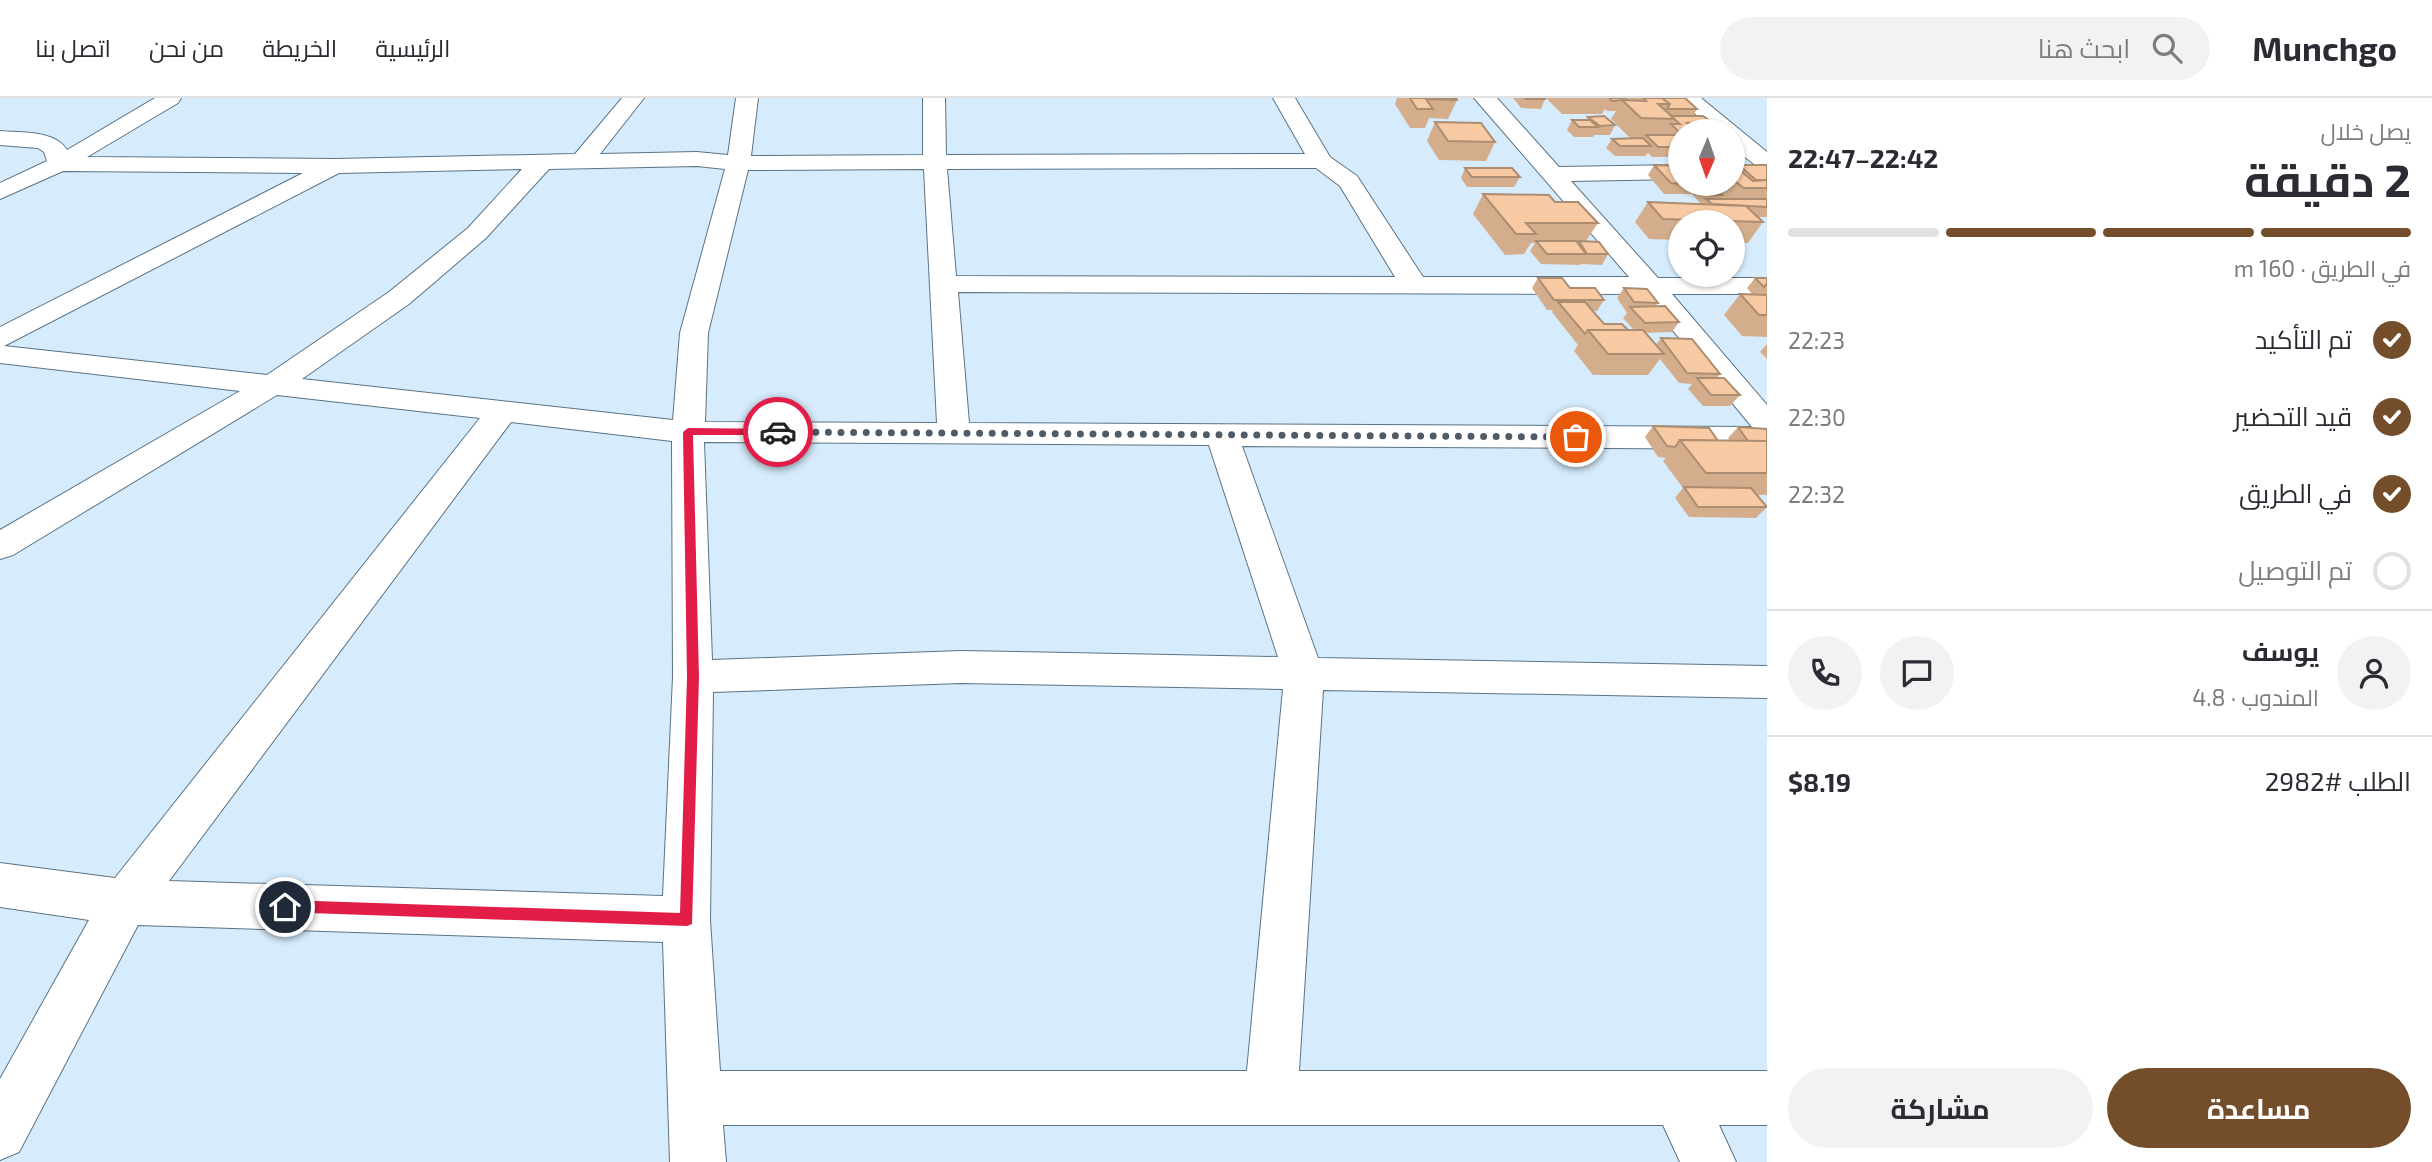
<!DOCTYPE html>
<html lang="ar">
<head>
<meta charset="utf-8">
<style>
  :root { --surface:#fff; --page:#f2f2f3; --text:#2b2b33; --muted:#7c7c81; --line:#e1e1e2; --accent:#744e2a }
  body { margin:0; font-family:"Exo 2",Cairo,sans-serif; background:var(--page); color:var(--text); direction:rtl; height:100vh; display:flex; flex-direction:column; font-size:26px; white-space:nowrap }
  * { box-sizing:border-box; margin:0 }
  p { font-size:23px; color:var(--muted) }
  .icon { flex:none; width:38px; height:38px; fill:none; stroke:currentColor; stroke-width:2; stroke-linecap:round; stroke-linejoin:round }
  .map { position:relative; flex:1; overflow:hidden; direction:ltr }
  .details { display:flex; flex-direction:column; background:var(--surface); width:665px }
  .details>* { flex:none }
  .needle { width:46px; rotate:182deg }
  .controls { position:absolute; left:1668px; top:21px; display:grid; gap:14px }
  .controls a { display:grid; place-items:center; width:77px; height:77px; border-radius:50%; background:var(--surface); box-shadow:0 2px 5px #0004; font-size:35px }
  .pin { position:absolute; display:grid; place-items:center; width:60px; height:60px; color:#fff; margin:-30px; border:4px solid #fff; border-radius:50%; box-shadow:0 2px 7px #0007 }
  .courier { position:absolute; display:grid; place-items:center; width:70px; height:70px; margin:-35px; border:5px solid #e11d48; border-radius:50%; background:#fff; color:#222; box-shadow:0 2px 9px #0007 }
  .headline em { font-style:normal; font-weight:700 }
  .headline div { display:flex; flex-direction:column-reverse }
  .headline { display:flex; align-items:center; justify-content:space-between; height:119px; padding:0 21px }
  h1 { font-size:46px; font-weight:700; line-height:52px }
  .bar { display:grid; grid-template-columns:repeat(4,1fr); gap:10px 7px; align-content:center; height:84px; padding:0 21px }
  .bar i { height:9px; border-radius:5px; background:var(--line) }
  .bar .on { background:var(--accent) }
  .bar p { grid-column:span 4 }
  .line { display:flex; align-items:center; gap:18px; padding:0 21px; border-top:2px solid var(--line) }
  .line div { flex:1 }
  .round { display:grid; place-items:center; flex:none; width:74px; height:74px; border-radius:37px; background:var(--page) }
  ol { padding:0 21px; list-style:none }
  li { display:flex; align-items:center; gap:21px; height:77px }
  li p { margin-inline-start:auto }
  li .icon { padding:7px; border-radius:50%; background:var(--accent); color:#fff; stroke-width:4 }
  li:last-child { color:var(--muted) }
  li i { width:38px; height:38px; border:4px solid var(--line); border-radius:50% }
  .button { display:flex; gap:14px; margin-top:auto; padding:14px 21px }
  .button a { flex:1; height:80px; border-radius:42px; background:var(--accent); color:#fff; font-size:28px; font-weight:700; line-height:80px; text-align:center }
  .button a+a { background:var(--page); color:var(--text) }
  header { display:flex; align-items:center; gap:42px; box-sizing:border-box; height:98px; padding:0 35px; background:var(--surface); border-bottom:2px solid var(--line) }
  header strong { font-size:33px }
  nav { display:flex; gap:38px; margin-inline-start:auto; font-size:24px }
  .search { width:490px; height:63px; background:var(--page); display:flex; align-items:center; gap:18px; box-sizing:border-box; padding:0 24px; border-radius:38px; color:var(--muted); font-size:26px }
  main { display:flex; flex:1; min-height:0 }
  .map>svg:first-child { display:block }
</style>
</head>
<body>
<header>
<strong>Munchgo</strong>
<div class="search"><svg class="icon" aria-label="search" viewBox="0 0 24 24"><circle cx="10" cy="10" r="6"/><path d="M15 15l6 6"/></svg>ابحث هنا</div>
<nav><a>الرئيسية</a><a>الخريطة</a><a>من نحن</a><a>اتصل بنا</a></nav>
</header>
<main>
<section class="details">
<div class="headline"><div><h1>2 دقيقة</h1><p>يصل خلال</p></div><em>22:42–22:47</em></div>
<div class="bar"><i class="on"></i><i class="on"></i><i class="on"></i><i></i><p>في الطريق · 160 m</p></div>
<ol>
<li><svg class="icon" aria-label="check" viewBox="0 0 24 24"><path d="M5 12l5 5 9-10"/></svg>تم التأكيد<p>22:23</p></li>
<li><svg class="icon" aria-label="check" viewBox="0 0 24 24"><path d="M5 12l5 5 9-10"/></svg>قيد التحضير<p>22:30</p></li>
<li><svg class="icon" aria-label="check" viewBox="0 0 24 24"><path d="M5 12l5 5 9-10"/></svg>في الطريق<p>22:32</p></li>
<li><i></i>تم التوصيل</li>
</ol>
<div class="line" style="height:126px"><a class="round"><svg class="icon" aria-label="person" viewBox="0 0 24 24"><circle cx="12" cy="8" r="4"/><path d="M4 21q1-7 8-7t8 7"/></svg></a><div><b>يوسف</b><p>المندوب · 4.8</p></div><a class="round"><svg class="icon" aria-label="chat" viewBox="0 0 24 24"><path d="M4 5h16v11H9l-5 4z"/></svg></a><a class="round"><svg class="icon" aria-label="phone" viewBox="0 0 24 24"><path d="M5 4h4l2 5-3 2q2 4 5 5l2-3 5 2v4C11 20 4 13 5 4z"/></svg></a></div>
<div class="line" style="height:91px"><div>الطلب #2982</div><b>$8.19</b></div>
<div class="button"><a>مساعدة</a><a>مشاركة</a></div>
</section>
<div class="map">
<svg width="1767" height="1064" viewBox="0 0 1767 1064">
  <rect width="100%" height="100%" fill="#d6ecfd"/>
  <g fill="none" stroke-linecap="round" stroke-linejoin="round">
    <defs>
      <g id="minor">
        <path d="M 155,0 L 181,0 L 178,5 L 87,59 L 336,61 L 575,56 L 622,0 L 644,0 L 600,56 L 697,54 L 728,57 L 736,0 L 758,0 L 751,58 L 923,57 L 923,0 L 945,0 L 946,57 L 1305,56 L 1273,0 L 1295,0 L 1330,59 L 1357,78 L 1423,179 L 1629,179 L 1474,0 L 1497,0 L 1559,69 L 1680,67 L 1680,81 L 1571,83 L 1658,180 L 1767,180 L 1767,196 L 1672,196 L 1767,307 L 1767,351 L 1242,348 L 1318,560 L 1767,568 L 1767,600 L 1323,592 L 1299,973 L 1767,973 L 1767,1027 L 1719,1027 L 1736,1064 L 1680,1064 L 1663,1027 L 723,1027 L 726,1064 L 670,1064 L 663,844 L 138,827 L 19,1054 L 0,1062 L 0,981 L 89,822 L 0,809 L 0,765 L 115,780 L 480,320 L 277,297 L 13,457 L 0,461 L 0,432 L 240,293 L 0,265 L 0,229 L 303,75 L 63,73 L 0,101 L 0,85 L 47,63 L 44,54 L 38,50 L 0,47 L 0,33 C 20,35 56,32 67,52 ZM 697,68 L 725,71 L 680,235 L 673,322 L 302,281 L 409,206 L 486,140 L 549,71 ZM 1316,70 L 1340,88 L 1395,179 L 956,178 L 947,71 ZM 522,71 L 468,130 L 389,194 L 267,277 L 4,248 L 339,75 ZM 924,71 L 937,325 L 705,324 L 708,235 L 748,72 ZM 958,194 L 1643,196 L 1752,329 L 969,325 ZM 511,324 L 672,343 L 673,579 L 663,798 L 169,783 ZM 704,344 L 1209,347 L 1278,559 L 960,553 L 712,562 ZM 960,585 L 1283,591 L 1247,973 L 720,973 L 710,822 L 713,594 Z"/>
        <path d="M 1677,0 L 1701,0 L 1767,54 L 1767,72 L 1759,70 L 1732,49 L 1732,33 L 1715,33 Z"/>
      </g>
    </defs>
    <!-- minor casing -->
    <use href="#minor" stroke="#5a7385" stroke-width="2"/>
    <!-- minor -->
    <use href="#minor" fill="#fff" fill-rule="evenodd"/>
  </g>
  <!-- wall -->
  <g fill="#d4ae8c">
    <path d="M 1397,0 L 1456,0 L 1457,2 L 1448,21 L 1429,20 L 1425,30 L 1410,30 L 1395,6 Z"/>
    <path d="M 1513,0 L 1545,0 L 1545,1 L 1541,11 L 1521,10 Z"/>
    <path d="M 1546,0 L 1685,0 L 1697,11 L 1693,18 L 1713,25 L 1708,33 L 1680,33 L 1680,59 L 1652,59 L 1648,55 L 1645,58 L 1615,58 L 1606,50 L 1612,41 L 1643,41 L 1644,40 L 1630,40 L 1611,21 L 1616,13 L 1607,13 L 1605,11 L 1602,16 L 1562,16 Z"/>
    <path d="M 1588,19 L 1615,27 L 1610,37 L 1594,37 L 1593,39 L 1574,39 L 1567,32 L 1572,22 L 1586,22 Z"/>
    <path d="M 1435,24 L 1495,44 L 1486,63 L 1439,62 L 1427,43 Z"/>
    <path d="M 1732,66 L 1737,70 L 1739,67 L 1767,67 L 1767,119 L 1758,119 L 1763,124 L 1748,145 L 1732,144 L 1732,124 L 1680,124 L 1680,147 L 1677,144 L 1678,142 L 1649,141 L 1635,124 L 1648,104 L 1701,106 L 1692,96 L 1664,96 L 1648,77 L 1654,67 L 1680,86 L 1732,86 Z"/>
    <path d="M 1465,70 L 1520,79 L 1514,89 L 1467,89 L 1461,80 Z"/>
    <path d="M 1483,96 L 1555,104 L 1598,125 L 1586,143 L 1608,156 L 1602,167 L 1581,166 L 1580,167 L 1541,166 L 1530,153 L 1535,145 L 1531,145 L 1524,156 L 1505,157 L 1473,116 Z"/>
    <path d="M 1538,180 L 1604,202 L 1597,213 L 1593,213 L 1604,226 L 1628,232 L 1634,232 L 1623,220 L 1627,215 L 1617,200 L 1624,190 L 1658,205 L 1655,209 L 1679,224 L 1672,234 L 1645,235 L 1656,247 L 1661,240 L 1720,276 L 1717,280 L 1740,297 L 1730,308 L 1703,308 L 1688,291 L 1692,286 L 1679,285 L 1660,261 L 1648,277 L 1593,277 L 1574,253 L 1578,247 L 1552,214 L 1553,212 L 1547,212 L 1532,190 Z"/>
    <path d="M 1755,180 L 1767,180 L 1767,239 L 1742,238 L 1724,217 L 1740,196 L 1753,197 L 1747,190 Z"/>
    <path d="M 1767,246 L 1767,261 L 1760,254 Z"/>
    <path d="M 1653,328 L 1718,343 L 1730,343 L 1728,340 L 1738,329 L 1767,331 L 1767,397 L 1757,397 L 1767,409 L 1756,420 L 1689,419 L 1675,400 L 1683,390 L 1663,363 L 1666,360 L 1658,359 L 1645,339 Z"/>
  </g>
  <!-- building -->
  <g fill="#f7caa3" stroke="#ad8d72" stroke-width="2">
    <path d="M 1410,0 L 1456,0 L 1457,2 L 1426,1 L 1433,11 L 1417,11 Z"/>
    <path d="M 1525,0 L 1545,0 L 1545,1 L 1526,1 Z"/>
    <path d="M 1611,0 L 1625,0 L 1627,2 L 1612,3 L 1610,1 Z"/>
    <path d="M 1643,0 L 1662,0 L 1670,6 L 1658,6 L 1675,21 L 1641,20 L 1622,2 L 1646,3 Z"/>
    <path d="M 1662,0 L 1685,0 L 1697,11 L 1667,11 L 1670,6 Z"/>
    <path d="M 1604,18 L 1615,27 L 1600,28 L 1588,19 Z"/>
    <path d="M 1671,18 L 1703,18 L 1713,25 L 1687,25 L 1696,33 L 1680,33 L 1680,35 L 1671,26 L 1680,26 Z"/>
    <path d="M 1572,22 L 1590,22 L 1598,29 L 1579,29 Z"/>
    <path d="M 1435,24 L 1481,25 L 1495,44 L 1448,43 Z"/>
    <path d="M 1646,37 L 1676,37 L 1680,41 L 1680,49 L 1658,49 Z"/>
    <path d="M 1643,40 L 1651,48 L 1620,48 L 1612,41 Z"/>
    <path d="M 1732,66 L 1753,83 L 1767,82 L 1767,90 L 1744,90 L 1732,81 Z"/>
    <path d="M 1654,67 L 1680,68 L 1680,86 L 1671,85 Z"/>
    <path d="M 1739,67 L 1767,67 L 1767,82 L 1756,82 Z"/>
    <path d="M 1465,70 L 1512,70 L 1520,79 L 1472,79 Z"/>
    <path d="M 1688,86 L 1711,86 L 1722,97 L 1710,97 L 1699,86 Z"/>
    <path d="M 1483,96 L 1549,97 L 1555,104 L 1578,104 L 1598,125 L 1526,125 L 1536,136 L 1516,136 Z"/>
    <path d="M 1706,101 L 1767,101 L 1767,109 L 1712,106 Z"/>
    <path d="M 1648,104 L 1746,108 L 1763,124 L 1663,121 Z"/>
    <path d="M 1536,143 L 1576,143 L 1586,156 L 1547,156 Z"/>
    <path d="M 1579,143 L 1599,144 L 1608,156 L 1587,156 Z"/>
    <path d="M 1538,180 L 1562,180 L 1570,190 L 1595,190 L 1604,202 L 1554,202 Z"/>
    <path d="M 1755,180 L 1767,180 L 1767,185 L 1764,189 Z"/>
    <path d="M 1624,190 L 1647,191 L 1658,205 L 1634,204 Z"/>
    <path d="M 1740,196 L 1767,197 L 1767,217 L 1759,217 Z"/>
    <path d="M 1558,204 L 1585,204 L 1604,226 L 1622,226 L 1628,232 L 1588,232 L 1585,236 Z"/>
    <path d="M 1665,208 L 1679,224 L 1645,225 L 1630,209 Z"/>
    <path d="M 1588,232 L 1643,232 L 1664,256 L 1608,256 Z"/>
    <path d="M 1661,240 L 1692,241 L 1720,276 L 1687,275 Z"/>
    <path d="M 1697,280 L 1724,280 L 1740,297 L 1711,297 Z"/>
    <path d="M 1653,328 L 1709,330 L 1718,343 L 1680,342 L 1675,349 L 1667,348 Z"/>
    <path d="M 1738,329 L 1767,331 L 1767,343 L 1748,343 Z"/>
    <path d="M 1680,342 L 1767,343 L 1767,375 L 1706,375 Z"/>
    <path d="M 1684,389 L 1751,390 L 1767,409 L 1698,409 Z"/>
  </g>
  <!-- route -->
  <path fill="#e11d48" d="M 688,330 L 778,331 L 783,334 L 778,337 L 693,337 L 699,579 L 692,826 L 687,828 L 280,814 L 278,809 L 285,802 L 680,815 L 687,579 L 683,334 Z"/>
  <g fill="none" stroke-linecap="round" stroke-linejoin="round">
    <!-- done -->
    <path stroke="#4f5c67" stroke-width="7" stroke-dasharray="0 12.6" d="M 778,334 L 1576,339"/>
  </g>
</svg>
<div class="controls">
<a><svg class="needle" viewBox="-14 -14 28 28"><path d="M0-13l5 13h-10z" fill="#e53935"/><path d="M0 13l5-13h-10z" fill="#7c7c81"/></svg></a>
<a><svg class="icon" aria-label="locate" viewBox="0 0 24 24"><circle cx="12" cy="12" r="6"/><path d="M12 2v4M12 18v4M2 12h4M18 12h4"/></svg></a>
</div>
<div class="pin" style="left:1576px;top:339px;background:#ea580c"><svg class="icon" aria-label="bag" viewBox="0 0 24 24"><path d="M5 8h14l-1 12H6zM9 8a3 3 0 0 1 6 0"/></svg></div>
<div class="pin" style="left:285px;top:809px;background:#1f2937"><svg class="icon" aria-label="home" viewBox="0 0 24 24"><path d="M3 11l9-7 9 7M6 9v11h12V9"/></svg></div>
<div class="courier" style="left:778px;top:334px"><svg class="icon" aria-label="car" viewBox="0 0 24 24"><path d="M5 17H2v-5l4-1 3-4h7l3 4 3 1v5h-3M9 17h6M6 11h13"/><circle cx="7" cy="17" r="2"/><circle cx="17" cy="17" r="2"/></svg></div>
</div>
</main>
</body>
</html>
